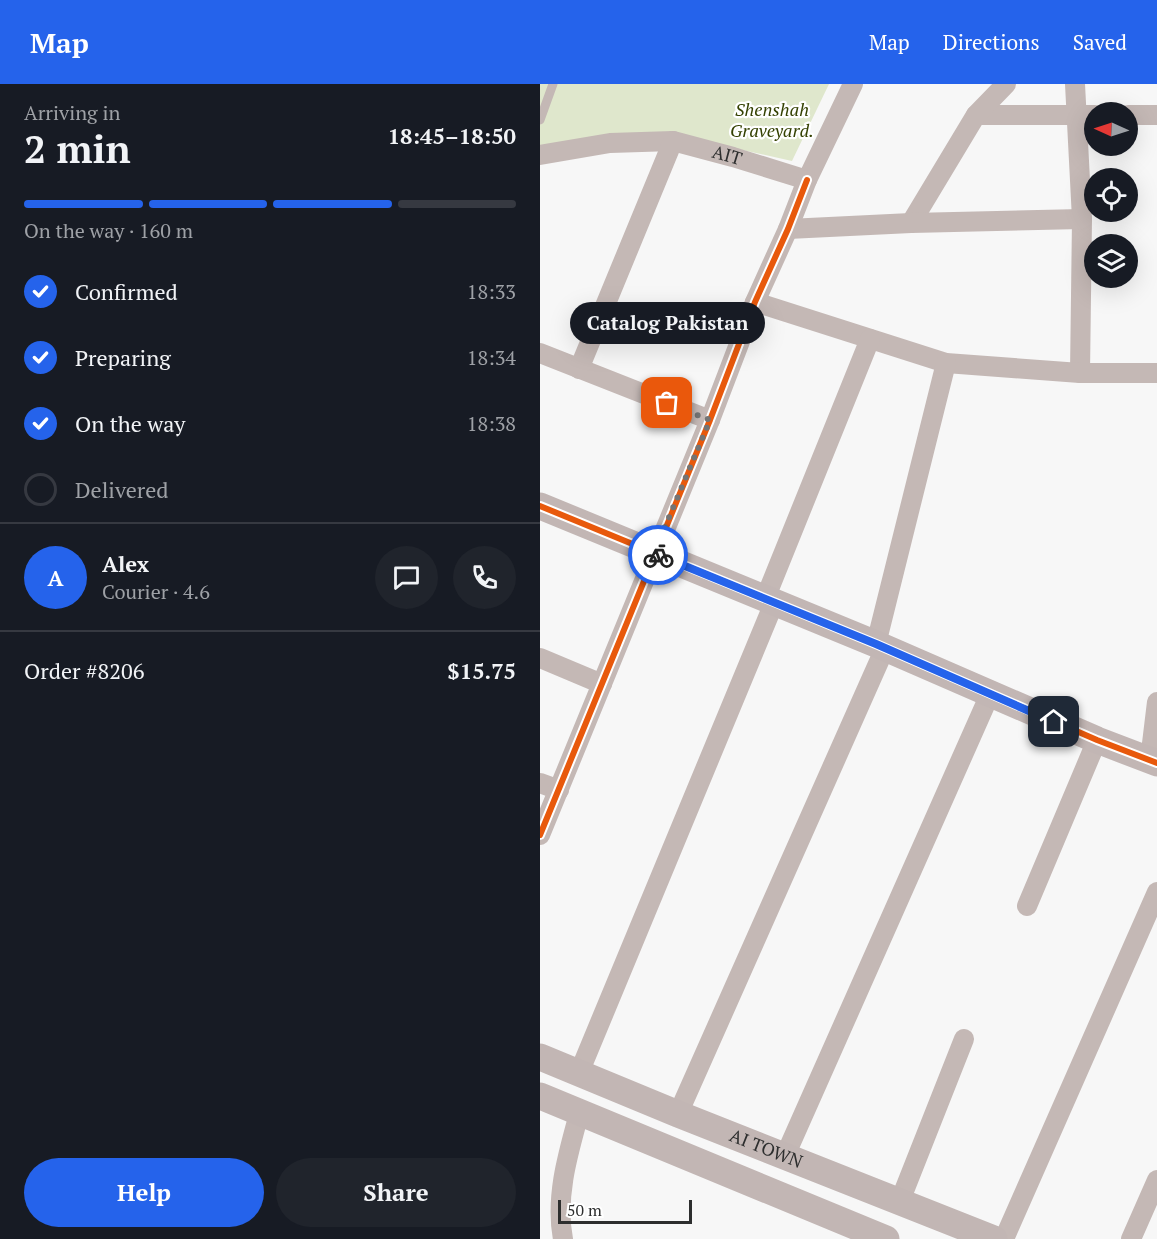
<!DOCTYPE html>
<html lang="en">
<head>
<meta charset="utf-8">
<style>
  :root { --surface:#171b24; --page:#20242c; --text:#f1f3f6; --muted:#9ea1a6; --line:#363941; --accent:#2563eb }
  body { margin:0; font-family:"PT Serif",serif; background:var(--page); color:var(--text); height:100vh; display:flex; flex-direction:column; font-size:22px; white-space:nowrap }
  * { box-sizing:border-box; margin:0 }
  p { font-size:20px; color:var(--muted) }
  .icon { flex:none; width:33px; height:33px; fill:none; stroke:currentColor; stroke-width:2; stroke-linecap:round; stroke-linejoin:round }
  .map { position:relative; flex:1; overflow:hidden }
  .side { display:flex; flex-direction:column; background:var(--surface); width:540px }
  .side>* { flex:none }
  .needle { width:39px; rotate:273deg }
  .fabs { position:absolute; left:544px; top:18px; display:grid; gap:12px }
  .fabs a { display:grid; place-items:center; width:54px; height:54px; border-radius:50%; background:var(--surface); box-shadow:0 6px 24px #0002; font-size:30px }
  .scale { position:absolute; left:18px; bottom:15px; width:134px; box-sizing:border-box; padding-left:6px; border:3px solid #2d2e2e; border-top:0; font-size:16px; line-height:21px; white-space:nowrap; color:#2d2e2e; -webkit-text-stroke:4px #fff; paint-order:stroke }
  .pin { position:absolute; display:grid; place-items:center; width:51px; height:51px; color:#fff; margin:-26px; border-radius:12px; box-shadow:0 3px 9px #0006 }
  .courier { position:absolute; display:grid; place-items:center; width:60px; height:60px; margin:-30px; border:4px solid #2563eb; border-radius:50%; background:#fff; color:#222; box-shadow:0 2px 8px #0007 }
  .bubble { position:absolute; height:42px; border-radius:21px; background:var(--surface); box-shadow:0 6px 24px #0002; font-size:20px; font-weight:600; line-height:42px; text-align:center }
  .overview em { font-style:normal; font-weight:600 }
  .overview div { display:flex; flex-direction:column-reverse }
  .overview { display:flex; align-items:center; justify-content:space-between; height:102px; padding:0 24px }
  h1 { font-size:39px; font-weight:600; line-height:45px }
  .bar { display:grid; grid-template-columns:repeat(4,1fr); gap:9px 6px; align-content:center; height:72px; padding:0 24px }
  .bar i { height:8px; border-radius:4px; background:var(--line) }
  .bar .selected { background:var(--accent) }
  .bar p { grid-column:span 4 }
  .line { display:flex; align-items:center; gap:15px; padding:0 24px; border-top:2px solid var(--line) }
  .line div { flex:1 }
  .round { display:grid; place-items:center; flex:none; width:63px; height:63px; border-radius:32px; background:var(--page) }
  ol { padding:0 24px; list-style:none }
  li { display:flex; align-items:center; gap:18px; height:66px }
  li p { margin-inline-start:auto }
  li .icon { padding:6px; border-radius:50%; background:var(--accent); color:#fff; stroke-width:4 }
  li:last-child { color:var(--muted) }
  li i { width:33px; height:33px; border:3px solid var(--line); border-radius:50% }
  .action { display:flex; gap:12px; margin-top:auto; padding:12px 24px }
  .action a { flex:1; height:69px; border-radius:36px; background:var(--accent); color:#fff; font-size:24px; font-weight:600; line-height:69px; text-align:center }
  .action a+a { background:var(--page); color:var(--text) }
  header { display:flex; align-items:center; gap:36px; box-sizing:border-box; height:84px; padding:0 30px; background:var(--accent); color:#fff }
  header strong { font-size:28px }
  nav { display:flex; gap:33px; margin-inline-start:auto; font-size:21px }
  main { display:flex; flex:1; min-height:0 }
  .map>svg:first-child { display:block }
</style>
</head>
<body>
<header>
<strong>Map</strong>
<nav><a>Map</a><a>Directions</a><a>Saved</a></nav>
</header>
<main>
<section class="side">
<div class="overview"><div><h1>2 min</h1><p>Arriving in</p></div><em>18:45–18:50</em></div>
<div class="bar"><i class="selected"></i><i class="selected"></i><i class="selected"></i><i></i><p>On the way · 160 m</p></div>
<ol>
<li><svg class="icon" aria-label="check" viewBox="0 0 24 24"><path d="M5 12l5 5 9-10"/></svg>Confirmed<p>18:33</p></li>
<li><svg class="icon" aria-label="check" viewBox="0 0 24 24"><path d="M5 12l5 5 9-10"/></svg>Preparing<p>18:34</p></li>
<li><svg class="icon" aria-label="check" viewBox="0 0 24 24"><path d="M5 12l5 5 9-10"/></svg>On the way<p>18:38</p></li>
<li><i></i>Delivered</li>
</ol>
<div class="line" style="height:108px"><b class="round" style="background:var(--accent);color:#fff">A</b><div><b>Alex</b><p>Courier · 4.6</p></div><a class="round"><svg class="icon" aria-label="chat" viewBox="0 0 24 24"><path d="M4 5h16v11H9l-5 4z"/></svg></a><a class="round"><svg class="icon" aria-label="phone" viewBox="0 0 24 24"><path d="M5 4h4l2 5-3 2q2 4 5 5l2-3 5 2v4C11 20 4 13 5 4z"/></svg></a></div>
<div class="line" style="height:78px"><div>Order #8206</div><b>$15.75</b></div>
<div class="action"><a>Help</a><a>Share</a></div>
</section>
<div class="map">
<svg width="617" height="1155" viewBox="0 0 617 1155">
  <rect width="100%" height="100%" fill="#f7f7f7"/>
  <!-- green -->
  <path fill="#dfe7cc" d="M 0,0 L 289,0 L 252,77 L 139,52 L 0,61 Z"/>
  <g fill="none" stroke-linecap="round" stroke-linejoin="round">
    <!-- lane -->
    <path stroke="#c4b8b5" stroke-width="9" d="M 0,36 L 13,0"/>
    <!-- street -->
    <g stroke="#c4b8b5" stroke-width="20">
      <path d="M 535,0 L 542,135 L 540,289"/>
      <path d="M 436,31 L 555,31"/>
      <path d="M 588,31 L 617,31"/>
      <path id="s1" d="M 0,71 L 70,59 L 133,57 L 193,73 L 267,96 L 313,0"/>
      <path d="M 371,139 L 436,31 L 466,0"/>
      <path d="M 248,145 L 371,139 L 542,135"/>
      <path d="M 215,218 L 406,279 L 540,289 L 617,289"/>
      <path d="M 0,269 L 170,336"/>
      <path d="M 39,285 L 133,57"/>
      <path d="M 225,515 L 330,255"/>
      <path d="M 336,560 L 406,279"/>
      <path d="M 0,574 L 62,600"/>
      <path d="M 610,676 L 617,618"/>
      <path d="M 0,699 L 19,706"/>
      <path d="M 0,751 L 170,336 L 215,218 L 248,145 L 267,96"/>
      <path d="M 487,822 L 557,656"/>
      <path d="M 39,989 L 234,519"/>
      <path d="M 138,1030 L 345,564"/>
      <path d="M 245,1072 L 450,610"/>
      <path d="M 360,1117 L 424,955"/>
      <path d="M 23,1155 C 15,1113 28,1070 39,1030"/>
      <path d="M 464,1155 L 617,808"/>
      <path d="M 591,1155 L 617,1096"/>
    </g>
    <!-- secondary -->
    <g stroke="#c2b6b4" stroke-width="27">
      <path d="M 0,422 L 336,560 L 557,656 L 617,679"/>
      <path id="s2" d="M 0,973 L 138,1030 L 454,1155"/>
      <path d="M 0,1012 L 346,1155"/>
    </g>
    <defs>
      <g id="cycleway">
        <path d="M 0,422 L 336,560 L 557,656 L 617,679"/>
        <path d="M 0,751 L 170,336 L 215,218 L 248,145 L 267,96"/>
      </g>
    </defs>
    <!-- cycleway casing -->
    <use href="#cycleway" stroke="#fff" stroke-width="10"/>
    <!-- cycleway -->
    <use href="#cycleway" stroke="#e8590c" stroke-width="6"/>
  </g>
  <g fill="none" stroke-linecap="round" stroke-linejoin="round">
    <!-- done -->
    <path stroke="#747474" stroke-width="6" stroke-dasharray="0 10.8" d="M 118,471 L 114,469 L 170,336 L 127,319"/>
    <!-- route -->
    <path stroke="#2563eb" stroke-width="8" d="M 118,471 L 336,560 L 514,638"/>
  </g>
  <g text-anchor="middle" stroke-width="4.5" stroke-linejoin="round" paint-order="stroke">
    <!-- park labels -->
    <g font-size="18" font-style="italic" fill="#344102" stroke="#fff">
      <text x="232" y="32">Shenshah<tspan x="232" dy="21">Graveyard.</tspan></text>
    </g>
    <!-- street labels -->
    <g font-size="18" fill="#2d2e2e" stroke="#fff">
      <text dy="6" stroke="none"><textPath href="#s1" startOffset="190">AIT</textPath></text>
      <text dy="6" stroke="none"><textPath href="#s2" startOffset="244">AI TOWN</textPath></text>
    </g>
  </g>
</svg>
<div class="fabs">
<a><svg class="needle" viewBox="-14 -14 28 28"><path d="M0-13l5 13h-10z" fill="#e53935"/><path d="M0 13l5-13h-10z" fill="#9ea1a6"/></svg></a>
<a><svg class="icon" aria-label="locate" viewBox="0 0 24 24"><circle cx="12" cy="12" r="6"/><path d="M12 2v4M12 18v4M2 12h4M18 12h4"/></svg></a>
<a><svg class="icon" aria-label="layers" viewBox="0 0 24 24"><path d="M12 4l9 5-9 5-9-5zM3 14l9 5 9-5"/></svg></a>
</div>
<div class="scale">50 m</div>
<div class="pin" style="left:127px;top:319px;background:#ea580c"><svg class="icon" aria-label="bag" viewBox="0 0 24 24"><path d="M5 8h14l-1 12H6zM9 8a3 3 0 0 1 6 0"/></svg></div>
<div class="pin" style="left:514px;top:638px;background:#1f2937"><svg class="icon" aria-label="home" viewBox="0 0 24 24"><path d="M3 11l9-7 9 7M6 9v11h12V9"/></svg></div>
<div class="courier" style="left:118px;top:471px"><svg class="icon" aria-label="bike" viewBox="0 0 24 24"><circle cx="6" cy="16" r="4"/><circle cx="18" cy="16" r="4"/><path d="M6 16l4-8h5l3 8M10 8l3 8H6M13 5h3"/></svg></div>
<div class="bubble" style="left:30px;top:218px;width:195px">Catalog Pakistan</div>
</div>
</main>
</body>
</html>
